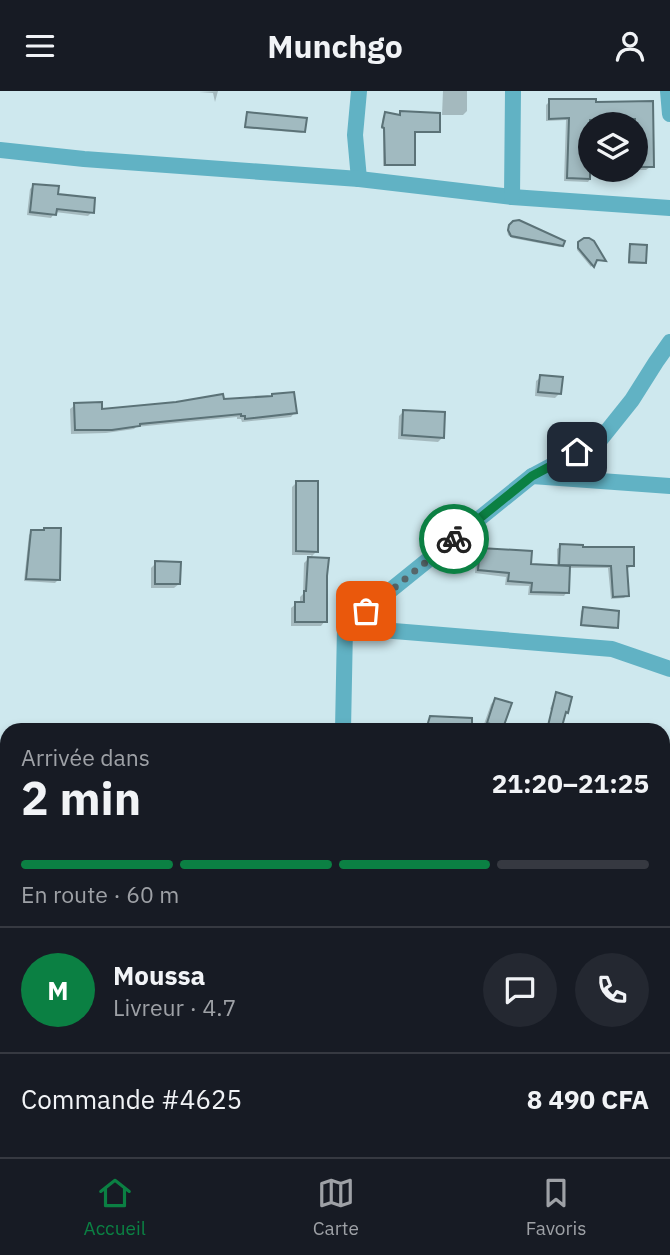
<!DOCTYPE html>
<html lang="fr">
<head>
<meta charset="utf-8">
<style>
  :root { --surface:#171b24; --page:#242831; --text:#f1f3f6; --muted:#9ea1a6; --line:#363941; --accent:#0b8043 }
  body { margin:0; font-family:"IBM Plex Sans",sans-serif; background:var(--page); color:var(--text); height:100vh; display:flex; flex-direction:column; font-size:26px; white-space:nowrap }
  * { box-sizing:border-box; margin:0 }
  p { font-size:23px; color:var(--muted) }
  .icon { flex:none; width:38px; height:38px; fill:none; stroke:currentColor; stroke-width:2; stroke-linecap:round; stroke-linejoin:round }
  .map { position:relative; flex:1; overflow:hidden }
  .panel { position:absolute; left:0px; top:632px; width:670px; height:436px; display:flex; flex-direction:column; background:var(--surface); border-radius:21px 21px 0 0; box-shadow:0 4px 10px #0003 }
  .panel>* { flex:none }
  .tools { position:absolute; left:578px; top:21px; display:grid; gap:14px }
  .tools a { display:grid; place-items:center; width:70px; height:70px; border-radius:50%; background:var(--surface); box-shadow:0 4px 10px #0003; font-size:35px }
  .pin { position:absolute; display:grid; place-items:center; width:60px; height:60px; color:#fff; margin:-30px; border-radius:14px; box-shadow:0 4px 10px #0006 }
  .courier { position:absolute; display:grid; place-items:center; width:70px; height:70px; margin:-35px; border:5px solid #0b8043; border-radius:50%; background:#fff; color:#222; box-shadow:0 2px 9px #0007 }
  .overview em { font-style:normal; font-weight:700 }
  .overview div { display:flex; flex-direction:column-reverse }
  .overview { display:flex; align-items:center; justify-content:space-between; height:119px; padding:0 21px }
  h1 { font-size:46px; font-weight:700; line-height:52px }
  .bar { display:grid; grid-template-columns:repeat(4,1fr); gap:10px 7px; align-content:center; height:84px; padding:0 21px }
  .bar i { height:9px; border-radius:5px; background:var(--line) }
  .bar .on { background:var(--accent) }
  .bar p { grid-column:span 4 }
  .line { display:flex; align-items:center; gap:18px; padding:0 21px; border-top:2px solid var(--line) }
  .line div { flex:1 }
  .round { display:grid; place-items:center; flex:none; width:74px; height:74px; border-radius:37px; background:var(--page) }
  header { display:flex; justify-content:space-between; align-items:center; height:91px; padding:0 21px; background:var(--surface); font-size:32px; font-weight:700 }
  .tab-bar { display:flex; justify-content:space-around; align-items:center; height:98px; border-top:2px solid var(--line); background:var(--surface); font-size:19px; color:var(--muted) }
  .tab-bar a { display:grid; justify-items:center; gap:4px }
  .tab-bar .on { color:var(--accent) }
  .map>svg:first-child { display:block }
</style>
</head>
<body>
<header><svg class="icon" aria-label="menu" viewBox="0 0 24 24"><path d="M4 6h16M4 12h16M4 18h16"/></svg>Munchgo<svg class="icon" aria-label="person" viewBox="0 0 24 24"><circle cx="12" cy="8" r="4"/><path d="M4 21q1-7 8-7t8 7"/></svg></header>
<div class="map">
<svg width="670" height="1066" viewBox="0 0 670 1066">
  <rect width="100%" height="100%" fill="#cee8ee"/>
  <!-- green -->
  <rect fill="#8ee0f3" x="0" y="663" width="7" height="78"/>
  <!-- shadow -->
  <g fill="#0003">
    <path d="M 218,0 L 215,11 L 213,2 L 199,1 Z"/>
    <path d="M 443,0 L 467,0 L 467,20 L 463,24 L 442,24 Z"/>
    <path d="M 550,10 L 651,12 L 653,74 L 646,79 L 629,79 L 635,79 L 635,33 L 590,33 L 590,79 L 592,79 L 591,87 L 588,91 L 564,90 L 566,29 L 546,30 L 546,14 Z"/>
    <path d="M 401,22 L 439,40 L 437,42 L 413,42 L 413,74 L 412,75 L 383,75 L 383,38 L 381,38 L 383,25 L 385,23 L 399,24 Z"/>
    <path d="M 248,23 L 303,41 L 302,42 L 244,37 L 246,24 Z"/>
    <path d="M 33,95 L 56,104 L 92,121 L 88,125 L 55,121 L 51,127 L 27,124 L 30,98 Z"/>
    <path d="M 510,135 L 562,154 L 560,156 L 512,147 L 508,144 L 507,139 Z"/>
    <path d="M 580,152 L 604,169 L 594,170 L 591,176 L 577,159 L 577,154 Z"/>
    <path d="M 631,155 L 645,172 L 643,173 L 628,173 L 629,157 Z"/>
    <path d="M 541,286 L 559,303 L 555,307 L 535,305 L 536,290 Z"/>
    <path d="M 222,310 L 295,321 L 291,326 L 242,331 L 241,328 L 237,328 L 237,326 L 136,336 L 134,338 L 106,342 L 71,343 L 70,318 L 75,314 L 100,320 Z"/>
    <path d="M 403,321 L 443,346 L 438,351 L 398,348 L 399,325 Z"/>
    <path d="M 297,391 L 317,460 L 309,468 L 325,530 L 321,535 L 291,535 L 291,517 L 296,513 L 300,513 L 300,506 L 303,503 L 304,472 L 312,464 L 292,464 L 292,396 Z"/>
    <path d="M 32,440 L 59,488 L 55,492 L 24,490 L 29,444 Z"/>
    <path d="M 561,455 L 632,474 L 629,477 L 626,477 L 627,504 L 624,507 L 611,508 L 608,477 L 568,477 L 567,501 L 564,505 L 528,504 L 529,495 L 505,494 L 506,486 L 475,482 L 477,463 L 481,459 L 529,475 L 557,477 L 557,458 Z"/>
    <path d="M 156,472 L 179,493 L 174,497 L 151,497 L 151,477 Z"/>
    <path d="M 583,518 L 616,536 L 614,538 L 580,535 L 581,520 Z"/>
    <path d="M 556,603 L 570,607 L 560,639 L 547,639 L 552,619 L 550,618 Z"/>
    <path d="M 495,609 L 502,636 L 500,639 L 491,639 L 483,636 L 491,613 Z"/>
    <path d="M 663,670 L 668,672 L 663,686 Z"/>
    <path d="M 666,692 L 670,693 L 670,715 L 663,713 L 663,696 Z"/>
    <path d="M 663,880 L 670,882 L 670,900 L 663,899 Z"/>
    <path d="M 670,956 L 670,974 L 663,969 L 663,964 Z"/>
    <rect x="473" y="1060" width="23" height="6"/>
    <path d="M 514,1060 L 521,1060 L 520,1066 L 515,1066 Z"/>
  </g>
  <!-- building -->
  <g fill="#a1bac0" stroke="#5b7277" stroke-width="2">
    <path d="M 549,8 L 596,8 L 596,11 L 653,10 L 654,76 L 635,76 L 635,28 L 590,29 L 590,88 L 567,87 L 569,27 L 549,28 Z"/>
    <path d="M 400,20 L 440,22 L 440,41 L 415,41 L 415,74 L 385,74 L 384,37 L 382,36 L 385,21 L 400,24 Z"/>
    <path d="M 247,21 L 307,27 L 305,41 L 245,36 Z"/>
    <path d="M 33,93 L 59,95 L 58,103 L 95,107 L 94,122 L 57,118 L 56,124 L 30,121 Z"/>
    <path d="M 519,129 L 565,150 L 563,155 L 511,145 L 508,139 L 509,134 L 513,130 Z"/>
    <path d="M 584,147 L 589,147 L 594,150 L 606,170 L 597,169 L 594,176 L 578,157 L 578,151 Z"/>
    <path d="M 630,153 L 647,154 L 646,172 L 629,171 Z"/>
    <path d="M 540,284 L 563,286 L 561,303 L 538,301 Z"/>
    <path d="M 294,301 L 297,322 L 245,328 L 245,325 L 241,325 L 241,323 L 140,333 L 140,335 L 112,339 L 75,339 L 74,312 L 102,311 L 102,318 L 176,311 L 223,303 L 224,308 L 272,305 L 272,303 Z"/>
    <path d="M 403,319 L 445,321 L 444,347 L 402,344 Z"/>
    <path d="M 296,390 L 318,390 L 318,461 L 296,460 Z"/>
    <path d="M 44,437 L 61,437 L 60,489 L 26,488 L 31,439 L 44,439 Z"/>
    <path d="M 560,453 L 583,454 L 583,456 L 634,456 L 634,475 L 627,475 L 629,505 L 613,506 L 611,475 L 559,474 Z"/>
    <path d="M 480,457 L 532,460 L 531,473 L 570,475 L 569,502 L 531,501 L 532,492 L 508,490 L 509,482 L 478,479 Z"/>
    <path d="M 308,466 L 329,467 L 327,485 L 327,531 L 295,531 L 295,511 L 304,511 L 304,500 L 306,500 Z"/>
    <path d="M 155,470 L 181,471 L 180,493 L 155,493 Z"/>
    <path d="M 583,516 L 619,520 L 618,537 L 581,534 Z"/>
    <path d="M 556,601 L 572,606 L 568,622 L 566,621 L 561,639 L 547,639 Z"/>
    <path d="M 495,607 L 512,612 L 503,637 L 487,632 Z"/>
    <path d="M 430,625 L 472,627 L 472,639 L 426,639 Z"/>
  </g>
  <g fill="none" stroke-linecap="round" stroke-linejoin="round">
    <!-- minor -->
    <g stroke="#61b2c4" stroke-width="16">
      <path d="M 359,0 L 355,44 L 359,88"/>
      <path d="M 668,0 L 670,23"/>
      <path d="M 0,59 L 84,68 L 359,88 L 512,106 L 670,117"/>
      <path d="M 512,106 L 513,0"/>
      <path d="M 532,385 L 670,395"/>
      <path d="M 345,536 L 612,558 L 670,578"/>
      <path d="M 343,639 L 345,536 L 532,385 L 600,349 L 632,309 L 656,271 L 670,251"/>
      <path d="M 663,795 L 670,797"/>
      <path d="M 663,1002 L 670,1004"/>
      <path d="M 340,1060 L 341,1066"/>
      <path d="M 508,1066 L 508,1060"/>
    </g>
  </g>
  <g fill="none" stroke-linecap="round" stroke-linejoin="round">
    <!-- done -->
    <path stroke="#566669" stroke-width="7" stroke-dasharray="0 12.6" d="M 366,520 L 454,448"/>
    <!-- route -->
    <path stroke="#0b8043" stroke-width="9" d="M 454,448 L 532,385 L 577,361"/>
  </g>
</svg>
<div class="tools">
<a><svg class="icon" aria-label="layers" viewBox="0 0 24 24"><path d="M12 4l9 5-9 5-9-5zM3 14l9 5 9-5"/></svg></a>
</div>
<div class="pin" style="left:366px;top:520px;background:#ea580c"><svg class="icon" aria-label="bag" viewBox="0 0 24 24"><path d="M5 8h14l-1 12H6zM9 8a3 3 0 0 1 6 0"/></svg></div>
<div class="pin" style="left:577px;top:361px;background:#1f2937"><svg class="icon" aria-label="home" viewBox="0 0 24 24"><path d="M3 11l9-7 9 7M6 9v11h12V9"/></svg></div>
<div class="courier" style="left:454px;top:448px"><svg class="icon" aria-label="bike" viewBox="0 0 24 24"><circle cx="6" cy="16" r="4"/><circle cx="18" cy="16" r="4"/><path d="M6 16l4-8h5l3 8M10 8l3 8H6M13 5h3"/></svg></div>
<section class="panel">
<div class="overview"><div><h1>2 min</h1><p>Arrivée dans</p></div><em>21:20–21:25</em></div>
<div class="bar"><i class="on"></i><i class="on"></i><i class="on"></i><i></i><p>En route · 60 m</p></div>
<div class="line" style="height:126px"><b class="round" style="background:var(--accent);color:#fff">M</b><div><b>Moussa</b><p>Livreur · 4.7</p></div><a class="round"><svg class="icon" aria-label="chat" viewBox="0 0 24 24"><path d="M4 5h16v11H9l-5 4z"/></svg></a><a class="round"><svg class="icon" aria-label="phone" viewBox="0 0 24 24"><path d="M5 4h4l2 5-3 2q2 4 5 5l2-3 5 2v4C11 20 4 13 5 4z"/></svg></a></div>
<div class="line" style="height:91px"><div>Commande #4625</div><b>8 490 CFA</b></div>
</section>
</div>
<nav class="tab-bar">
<a class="on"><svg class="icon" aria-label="home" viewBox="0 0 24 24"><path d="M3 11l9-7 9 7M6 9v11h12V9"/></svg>Accueil</a>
<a><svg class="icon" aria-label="map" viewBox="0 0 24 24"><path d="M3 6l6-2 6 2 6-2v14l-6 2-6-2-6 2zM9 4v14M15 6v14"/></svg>Carte</a>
<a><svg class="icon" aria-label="saved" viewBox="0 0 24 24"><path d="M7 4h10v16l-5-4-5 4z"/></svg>Favoris</a>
</nav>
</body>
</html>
